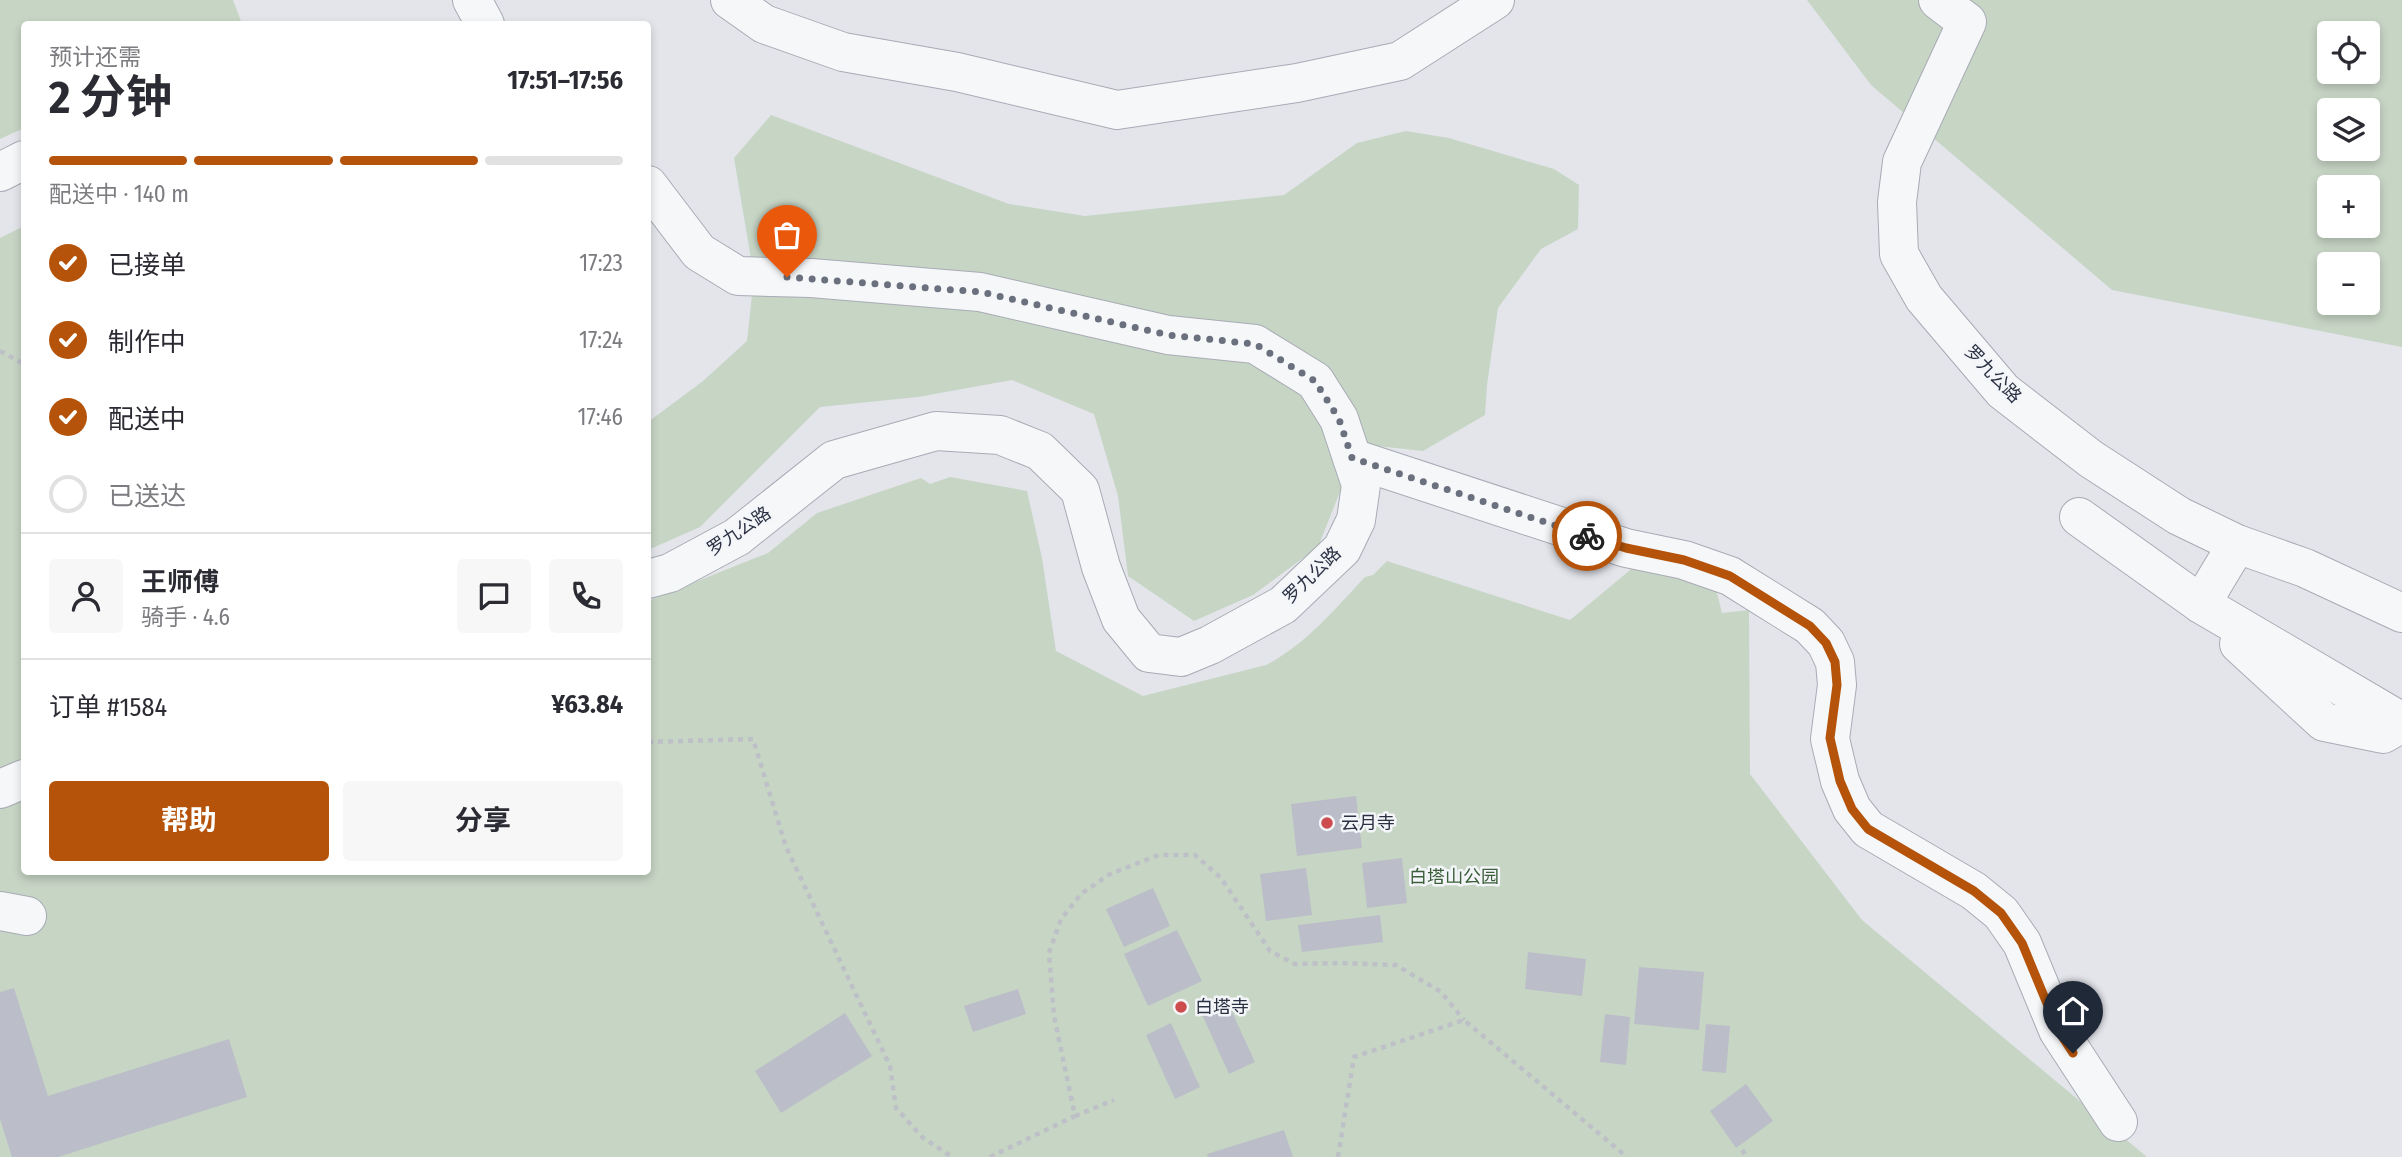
<!DOCTYPE html>
<html lang="zh">
<head>
<meta charset="utf-8">
<style>
  :root { --surface:#fff; --page:#f7f7f7; --text:#2b2b33; --muted:#7c7c81; --line:#e1e1e2; --accent:#b45309 }
  body { margin:0; font-family:"Fira Sans Condensed","Noto Sans SC",sans-serif; background:var(--page); color:var(--text); height:100vh; display:flex; flex-direction:column; font-size:26px; white-space:nowrap }
  * { box-sizing:border-box; margin:0 }
  p { font-size:23px; color:var(--muted) }
  .icon { flex:none; width:38px; height:38px; fill:none; stroke:currentColor; stroke-width:2; stroke-linecap:round; stroke-linejoin:round }
  .map { position:relative; flex:1; overflow:hidden }
  .panel { position:absolute; left:21px; top:21px; width:630px; height:854px; display:flex; flex-direction:column; background:var(--surface); border-radius:7px; box-shadow:0 4px 10px #0003 }
  .panel>* { flex:none }
  .controls { position:absolute; left:2317px; top:21px; display:grid; gap:14px }
  .controls a { display:grid; place-items:center; width:63px; height:63px; border-radius:7px; background:var(--surface); box-shadow:0 4px 10px #0003; font-size:35px }
  .pin { position:absolute; display:grid; place-items:center; width:60px; height:60px; color:#fff; margin:-72px -30px; border-radius:50% 50% 50% 0; rotate:-45deg; box-shadow:0 0 7px #0007 }
  .pin .icon { rotate:45deg }
  .courier { position:absolute; display:grid; place-items:center; width:70px; height:70px; margin:-35px; border:5px solid #b45309; border-radius:50%; background:#fff; color:#222; box-shadow:0 2px 9px #0007 }
  .head em { font-style:normal; font-weight:700 }
  .head div { display:flex; flex-direction:column-reverse }
  .head { display:flex; align-items:center; justify-content:space-between; height:119px; padding:0 28px }
  h1 { font-size:46px; font-weight:700; line-height:52px }
  .bar { display:grid; grid-template-columns:repeat(4,1fr); gap:10px 7px; align-content:center; height:84px; padding:0 28px }
  .bar i { height:9px; border-radius:5px; background:var(--line) }
  .bar .selected { background:var(--accent) }
  .bar p { grid-column:span 4 }
  .line { display:flex; align-items:center; gap:18px; padding:0 28px; border-top:2px solid var(--line) }
  .line div { flex:1 }
  .round { display:grid; place-items:center; flex:none; width:74px; height:74px; border-radius:7px; background:var(--page) }
  ol { padding:0 28px; list-style:none }
  li { display:flex; align-items:center; gap:21px; height:77px }
  li p { margin-inline-start:auto }
  li .icon { padding:7px; border-radius:50%; background:var(--accent); color:#fff; stroke-width:4 }
  li:last-child { color:var(--muted) }
  li i { width:38px; height:38px; border:4px solid var(--line); border-radius:50% }
  .cta { display:flex; gap:14px; margin-top:auto; padding:14px 28px }
  .cta a { flex:1; height:80px; border-radius:7px; background:var(--accent); color:#fff; font-size:28px; font-weight:700; line-height:80px; text-align:center }
  .cta a+a { background:var(--page); color:var(--text) }
  .map>svg:first-child { display:block }
</style>
</head>
<body>
<div class="map">
<svg width="2402" height="1157" viewBox="0 0 2402 1157">
  <rect width="100%" height="100%" fill="#e3e5eb"/>
  <!-- green -->
  <g fill="#c7d5c5" fill-rule="evenodd">
    <path d="M 0,0 L 233,0 L 242,24 L 24,24 L 24,128 L 0,139 Z"/>
    <path d="M 1807,0 L 2402,0 L 2402,347 L 2112,290 L 1871,85 ZM 2329,33 L 2368,33 L 2368,72 L 2329,72 ZM 2329,110 L 2368,110 L 2368,149 L 2329,149 ZM 2329,187 L 2368,187 L 2368,226 L 2329,226 ZM 2329,264 L 2368,264 L 2368,303 L 2329,303 Z"/>
    <path d="M 771,115 L 1009,204 L 1085,216 L 1284,195 L 1357,143 L 1406,131 L 1449,138 L 1554,169 L 1579,185 L 1578,229 L 1541,249 L 1498,308 L 1487,385 L 1485,415 L 1423,451 L 1359,444 L 1318,547 L 1253,595 L 1194,621 L 1128,576 L 1118,496 L 1094,414 L 1012,380 L 918,397 L 820,407 L 700,527 L 648,550 L 648,422 L 703,381 L 747,341 L 754,277 L 734,158 Z"/>
    <path d="M 24,226 L 24,872 L 648,872 L 648,601 L 768,553 L 817,513 L 921,478 L 930,484 L 950,477 L 1027,491 L 1042,558 L 1056,651 L 1143,696 L 1266,665 C 1305,645 1335,609 1365,577 L 1373,575 L 1387,561 L 1570,620 L 1641,561 L 1714,581 L 1722,613 L 1749,610 L 1750,774 L 1862,920 L 2147,1157 L 0,1157 L 0,238 Z"/>
  </g>
  <!-- building -->
  <g fill="#bbbec8">
    <path d="M 1356,796 L 1362,848 L 1297,856 L 1291,804 Z"/>
    <path d="M 1402,858 L 1407,903 L 1367,908 L 1362,863 Z"/>
    <path d="M 1306,868 L 1312,915 L 1266,921 L 1260,874 Z"/>
    <path d="M 1153,888 L 1170,926 L 1124,947 L 1106,909 Z"/>
    <path d="M 1380,915 L 1383,942 L 1302,952 L 1298,925 Z"/>
    <path d="M 1177,930 L 1202,981 L 1148,1006 L 1124,954 Z"/>
    <path d="M 1528,952 L 1586,959 L 1582,996 L 1525,989 Z"/>
    <path d="M 1639,967 L 1704,972 L 1699,1030 L 1634,1024 Z"/>
    <path d="M 14,988 L 48,1096 L 229,1039 L 247,1097 L 58,1157 L 12,1157 L 0,1119 L 0,992 Z"/>
    <path d="M 1018,989 L 1026,1014 L 973,1032 L 964,1006 Z"/>
    <path d="M 1226,999 L 1255,1062 L 1229,1074 L 1200,1010 Z"/>
    <path d="M 845,1013 L 872,1056 L 781,1113 L 755,1071 Z"/>
    <path d="M 1605,1014 L 1630,1017 L 1626,1065 L 1600,1062 Z"/>
    <path d="M 1171,1023 L 1200,1087 L 1175,1099 L 1146,1035 Z"/>
    <path d="M 1706,1024 L 1730,1026 L 1726,1073 L 1702,1071 Z"/>
    <path d="M 1746,1084 L 1773,1121 L 1736,1148 L 1710,1111 Z"/>
    <path d="M 1284,1130 L 1293,1157 L 1208,1157 L 1207,1154 Z"/>
  </g>
  <g fill="none" stroke-linecap="round" stroke-linejoin="round">
    <defs>
      <g id="minor">
        <path d="M 472,0 L 485,24"/>
        <path d="M 730,0 L 764,24 L 843,52 L 957,72 L 1117,110 L 1297,83 L 1400,61 L 1495,0"/>
        <path d="M 1938,0 L 1967,22 L 1902,162 L 1897,202 L 1899,254 L 1924,298 L 2003,391 L 2091,459 L 2179,516 L 2237,544 L 2305,568 L 2402,613"/>
        <path d="M 0,172 L 24,160"/>
        <path d="M 648,185 L 699,252 L 738,276 L 811,278 L 980,292 L 1168,335 L 1255,344 L 1315,381 L 1339,419 L 1361,485 L 1356,520 L 1342,549 L 1283,605 L 1210,645 L 1181,657 L 1149,653 L 1121,619 L 1101,567 L 1080,490 L 1040,451 L 1000,435 L 936,431 L 834,460 L 737,537 L 670,573 L 648,579"/>
        <path d="M 1352,458 L 1626,548 L 1684,560 L 1730,576 L 1810,626 L 1826,643 L 1835,662 L 1837,685 L 1830,739 L 1840,781 L 1852,809 L 1868,829 L 1974,891 L 2001,913 L 2022,943 L 2058,1030 L 2118,1122"/>
        <path d="M 2079,517 L 2201,604 L 2402,722"/>
        <path d="M 2201,604 L 2237,544"/>
        <path d="M 2239,644 L 2324,722 L 2383,734 L 2402,723"/>
        <path d="M 0,789 L 24,779"/>
        <path d="M 0,911 L 27,916"/>
      </g>
    </defs>
    <!-- minor casing -->
    <use href="#minor" stroke="#a8abb5" stroke-width="40"/>
    <!-- path -->
    <g stroke="#bdc0c6" stroke-width="4.5" stroke-dasharray="5 5" stroke-linecap="butt">
      <path d="M 0,351 L 24,364"/>
      <path d="M 648,742 L 753,739 L 786,847 L 890,1066 L 896,1108 L 922,1137 L 952,1157"/>
      <path d="M 1075,1116 L 1114,1100"/>
      <path d="M 1742,1150 L 1747,1157"/>
      <path d="M 990,1157 L 1075,1116 L 1054,1016 L 1049,953 L 1061,919 L 1081,894 L 1110,874 L 1159,855 L 1195,855 L 1221,878 L 1270,951 L 1295,964 L 1338,963 L 1396,965 L 1441,992 L 1464,1020"/>
      <path d="M 1338,1157 L 1354,1057 L 1464,1020 L 1627,1157"/>
    </g>
    <!-- minor -->
    <use href="#minor" stroke="#f6f7f9" stroke-width="38"/>
  </g>
  <g fill="none" stroke-linecap="round" stroke-linejoin="round">
    <!-- done -->
    <path stroke="#6b707e" stroke-width="7" stroke-dasharray="0 12.6" d="M 787,277 L 981,292 L 1168,335 L 1255,344 L 1315,381 L 1339,419 L 1352,458 L 1587,536"/>
    <!-- route -->
    <path stroke="#b45309" stroke-width="9" d="M 1587,536 L 1626,548 L 1684,560 L 1730,576 L 1810,626 L 1826,643 L 1835,662 L 1837,685 L 1830,738 L 1840,781 L 1852,809 L 1868,829 L 1974,891 L 2001,913 L 2022,943 L 2058,1030 L 2073,1053"/>
  </g>
  <!-- markers -->
  <g fill="#cd4c4d" stroke="#f3f5f8" stroke-width="2.5">
    <circle cx="1327" cy="823" r="7"/>
    <circle cx="1181" cy="1007" r="7"/>
  </g>
  <g text-anchor="middle" stroke-width="5" stroke-linejoin="round" paint-order="stroke">
    <!-- street labels -->
    <g font-size="18" fill="#2b3143" stroke="#f3f5f8">
      <text transform="translate(1993 374) rotate(46)" y="6">罗九公路</text>
      <text transform="translate(739 531) rotate(-34)" y="6">罗九公路</text>
      <text transform="translate(1312 575) rotate(-44)" y="6">罗九公路</text>
    </g>
    <!-- poi labels -->
    <g font-size="18" fill="#2b3143" stroke="#f3f5f8" text-anchor="start">
      <text x="1341" y="829">云月寺</text>
      <text x="1195" y="1013">白塔寺</text>
    </g>
    <!-- park labels -->
    <g font-size="18" fill="#3b5f39" stroke="#f3f5f8">
      <text x="1454" y="883">白塔山公园</text>
    </g>
  </g>
</svg>
<div class="controls">
<a><svg class="icon" aria-label="locate" viewBox="0 0 24 24"><circle cx="12" cy="12" r="6"/><path d="M12 2v4M12 18v4M2 12h4M18 12h4"/></svg></a>
<a><svg class="icon" aria-label="layers" viewBox="0 0 24 24"><path d="M12 4l9 5-9 5-9-5zM3 14l9 5 9-5"/></svg></a>
<a>+</a>
<a>−</a>
</div>
<div class="pin" style="left:787px;top:277px;background:#ea580c"><svg class="icon" aria-label="bag" viewBox="0 0 24 24"><path d="M5 8h14l-1 12H6zM9 8a3 3 0 0 1 6 0"/></svg></div>
<div class="pin" style="left:2073px;top:1053px;background:#1f2937"><svg class="icon" aria-label="home" viewBox="0 0 24 24"><path d="M3 11l9-7 9 7M6 9v11h12V9"/></svg></div>
<div class="courier" style="left:1587px;top:536px"><svg class="icon" aria-label="bike" viewBox="0 0 24 24"><circle cx="6" cy="16" r="4"/><circle cx="18" cy="16" r="4"/><path d="M6 16l4-8h5l3 8M10 8l3 8H6M13 5h3"/></svg></div>
<section class="panel">
<div class="head"><div><h1>2 分钟</h1><p>预计还需</p></div><em>17:51–17:56</em></div>
<div class="bar"><i class="selected"></i><i class="selected"></i><i class="selected"></i><i></i><p>配送中 · 140 m</p></div>
<ol>
<li><svg class="icon" aria-label="check" viewBox="0 0 24 24"><path d="M5 12l5 5 9-10"/></svg>已接单<p>17:23</p></li>
<li><svg class="icon" aria-label="check" viewBox="0 0 24 24"><path d="M5 12l5 5 9-10"/></svg>制作中<p>17:24</p></li>
<li><svg class="icon" aria-label="check" viewBox="0 0 24 24"><path d="M5 12l5 5 9-10"/></svg>配送中<p>17:46</p></li>
<li><i></i>已送达</li>
</ol>
<div class="line" style="height:126px"><a class="round"><svg class="icon" aria-label="person" viewBox="0 0 24 24"><circle cx="12" cy="8" r="4"/><path d="M4 21q1-7 8-7t8 7"/></svg></a><div><b>王师傅</b><p>骑手 · 4.6</p></div><a class="round"><svg class="icon" aria-label="chat" viewBox="0 0 24 24"><path d="M4 5h16v11H9l-5 4z"/></svg></a><a class="round"><svg class="icon" aria-label="phone" viewBox="0 0 24 24"><path d="M5 4h4l2 5-3 2q2 4 5 5l2-3 5 2v4C11 20 4 13 5 4z"/></svg></a></div>
<div class="line" style="height:91px"><div>订单 #1584</div><b>¥63.84</b></div>
<div class="cta"><a>帮助</a><a>分享</a></div>
</section>
</div>
</body>
</html>
